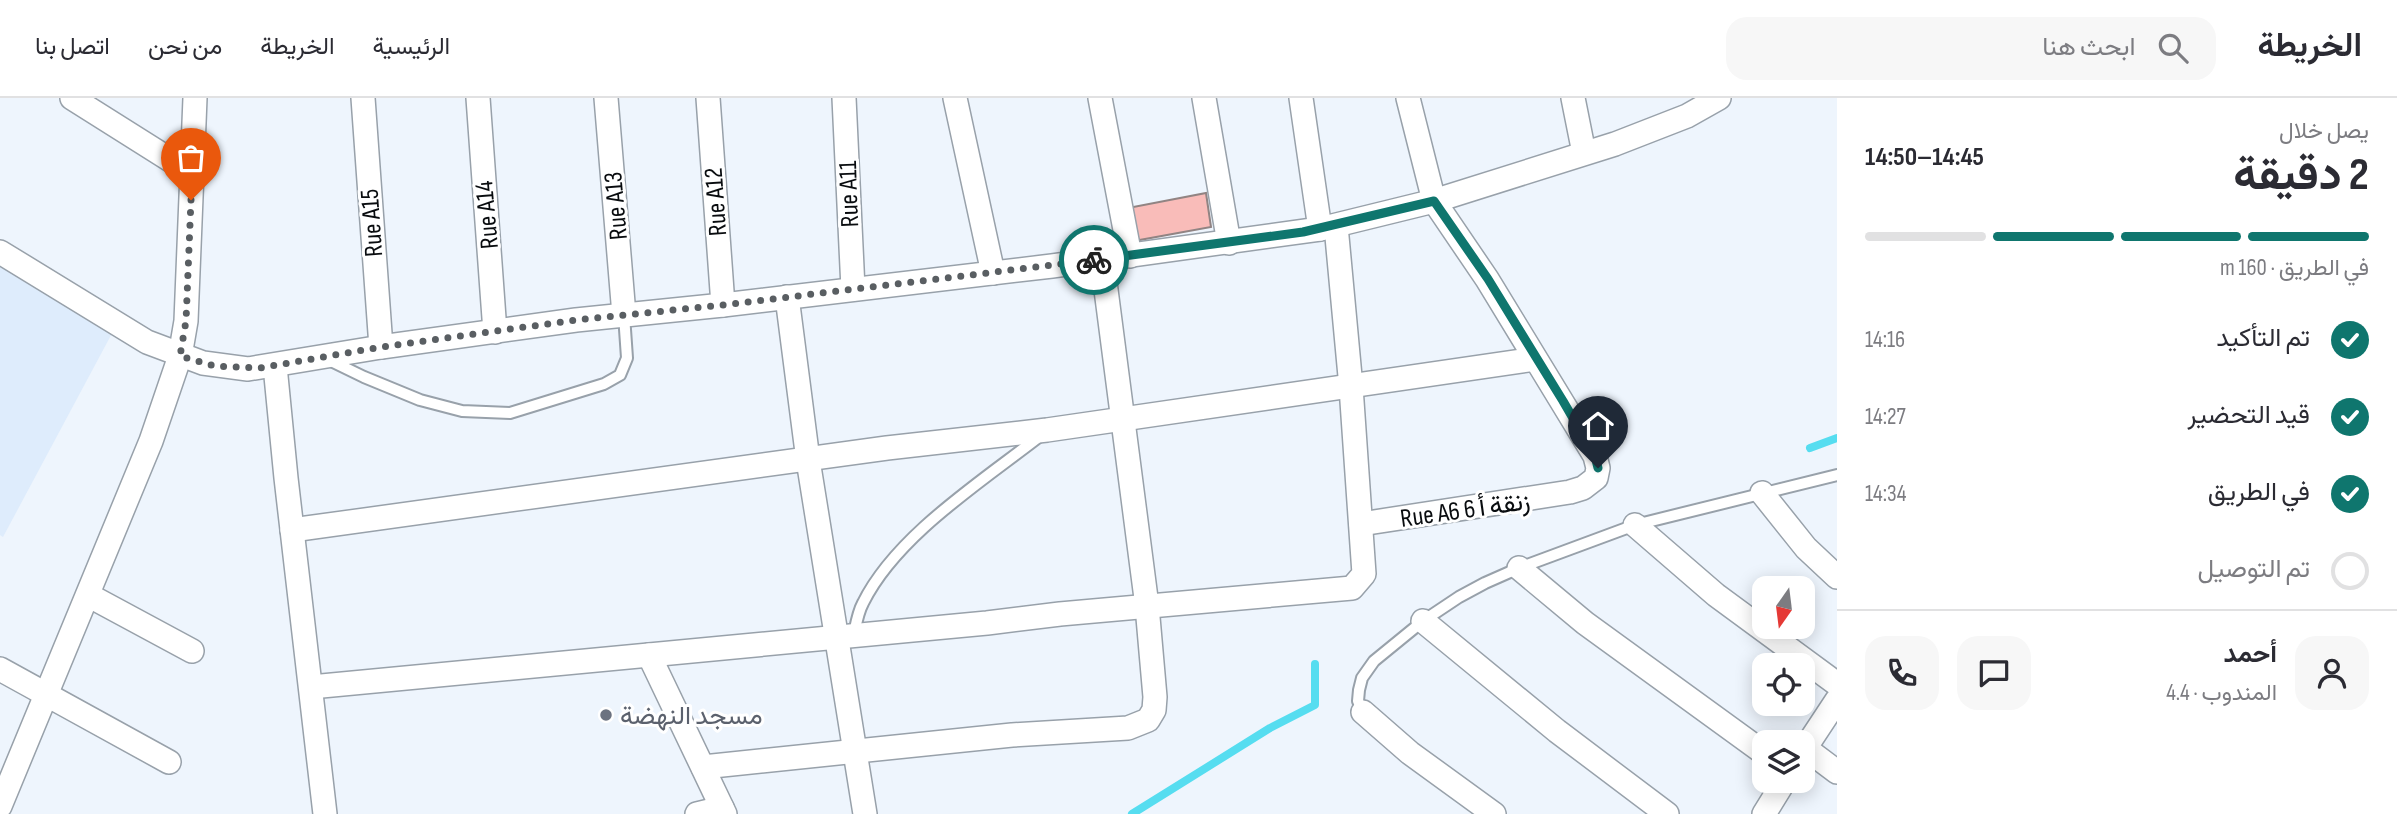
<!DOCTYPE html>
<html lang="ar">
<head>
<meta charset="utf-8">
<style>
  :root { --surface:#fff; --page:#f7f7f7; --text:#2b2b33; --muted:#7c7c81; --line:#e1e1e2; --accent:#0f766e }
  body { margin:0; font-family:"Sofia Sans Condensed",Vazirmatn,sans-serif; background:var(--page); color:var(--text); direction:rtl; height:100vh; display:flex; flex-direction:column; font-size:26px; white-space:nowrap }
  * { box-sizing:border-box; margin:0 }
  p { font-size:23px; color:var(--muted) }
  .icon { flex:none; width:38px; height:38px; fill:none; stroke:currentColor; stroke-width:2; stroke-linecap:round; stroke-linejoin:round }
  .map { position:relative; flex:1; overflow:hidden; direction:ltr }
  .details { display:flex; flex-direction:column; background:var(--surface); width:560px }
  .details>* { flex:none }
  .needle { width:46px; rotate:194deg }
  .buttons { position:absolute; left:1752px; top:478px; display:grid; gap:14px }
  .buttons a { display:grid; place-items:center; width:63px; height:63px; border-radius:14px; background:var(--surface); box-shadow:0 4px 18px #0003; font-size:35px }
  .pin { position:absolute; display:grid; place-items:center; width:60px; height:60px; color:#fff; margin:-72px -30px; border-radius:50% 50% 50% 0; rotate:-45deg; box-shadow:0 0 7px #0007 }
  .pin .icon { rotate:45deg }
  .courier { position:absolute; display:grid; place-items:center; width:70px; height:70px; margin:-35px; border:5px solid #0f766e; border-radius:50%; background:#fff; color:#222; box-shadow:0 2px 9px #0007 }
  .summary em { font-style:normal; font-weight:700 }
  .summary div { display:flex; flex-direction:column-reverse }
  .summary { display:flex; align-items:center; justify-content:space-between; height:119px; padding:0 28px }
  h1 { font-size:46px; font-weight:700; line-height:52px }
  .bar { display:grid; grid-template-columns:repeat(4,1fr); gap:10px 7px; align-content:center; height:84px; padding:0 28px }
  .bar i { height:9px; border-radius:5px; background:var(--line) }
  .bar .selected { background:var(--accent) }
  .bar p { grid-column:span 4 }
  .line { display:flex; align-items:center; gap:18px; padding:0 28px; border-top:2px solid var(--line) }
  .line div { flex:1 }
  .round { display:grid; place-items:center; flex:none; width:74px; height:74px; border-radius:21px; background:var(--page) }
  ol { padding:0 28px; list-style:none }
  li { display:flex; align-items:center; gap:21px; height:77px }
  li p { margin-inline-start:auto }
  li .icon { padding:7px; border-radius:50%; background:var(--accent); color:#fff; stroke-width:4 }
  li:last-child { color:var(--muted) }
  li i { width:38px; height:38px; border:4px solid var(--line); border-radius:50% }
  header { display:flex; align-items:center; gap:42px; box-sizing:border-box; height:98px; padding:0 35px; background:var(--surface); border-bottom:2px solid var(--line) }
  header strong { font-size:33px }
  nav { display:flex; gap:38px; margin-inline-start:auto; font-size:24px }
  .search { width:490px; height:63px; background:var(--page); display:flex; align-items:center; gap:18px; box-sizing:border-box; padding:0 24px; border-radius:21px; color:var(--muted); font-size:26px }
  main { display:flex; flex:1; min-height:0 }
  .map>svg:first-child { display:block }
</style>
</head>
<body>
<header>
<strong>الخريطة</strong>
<div class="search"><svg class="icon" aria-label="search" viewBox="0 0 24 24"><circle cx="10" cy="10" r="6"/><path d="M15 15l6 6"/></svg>ابحث هنا</div>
<nav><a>الرئيسية</a><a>الخريطة</a><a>من نحن</a><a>اتصل بنا</a></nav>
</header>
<main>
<section class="details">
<div class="summary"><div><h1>2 دقيقة</h1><p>يصل خلال</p></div><em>14:45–14:50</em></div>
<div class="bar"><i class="selected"></i><i class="selected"></i><i class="selected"></i><i></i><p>في الطريق · 160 m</p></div>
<ol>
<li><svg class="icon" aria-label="check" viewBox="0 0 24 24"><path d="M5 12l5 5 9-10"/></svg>تم التأكيد<p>14:16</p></li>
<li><svg class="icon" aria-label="check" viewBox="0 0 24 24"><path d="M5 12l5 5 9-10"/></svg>قيد التحضير<p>14:27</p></li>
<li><svg class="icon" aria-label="check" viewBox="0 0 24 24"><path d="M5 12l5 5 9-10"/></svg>في الطريق<p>14:34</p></li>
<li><i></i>تم التوصيل</li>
</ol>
<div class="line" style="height:126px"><a class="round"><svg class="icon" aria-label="person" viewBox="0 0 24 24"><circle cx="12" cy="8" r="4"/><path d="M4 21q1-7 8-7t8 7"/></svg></a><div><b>أحمد</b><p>المندوب · 4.4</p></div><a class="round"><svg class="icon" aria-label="chat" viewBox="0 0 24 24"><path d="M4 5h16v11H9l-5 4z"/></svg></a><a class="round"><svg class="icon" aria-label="phone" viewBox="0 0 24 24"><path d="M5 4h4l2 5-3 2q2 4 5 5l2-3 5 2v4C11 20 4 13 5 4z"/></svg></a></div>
</section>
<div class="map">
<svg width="1837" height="716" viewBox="0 0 1837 716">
  <rect width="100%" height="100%" fill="#eef5fd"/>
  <!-- built -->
  <path fill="#deecfc" d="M 0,163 L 117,226 L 3,439 L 0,437 Z"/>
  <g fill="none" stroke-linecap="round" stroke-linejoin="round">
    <!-- stream -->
    <g stroke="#56ddf0" stroke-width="8">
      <path d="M 1810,350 L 1837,340"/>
      <path d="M 1132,716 L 1270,630 L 1315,607 L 1315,566"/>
    </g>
  </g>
  <!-- building -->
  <path fill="#f9bcb9" stroke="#918483" stroke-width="2" d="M 1206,95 L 1211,129 L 1134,143 L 1128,110 Z"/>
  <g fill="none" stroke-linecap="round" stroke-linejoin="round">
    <defs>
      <g id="lane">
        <path d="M 329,262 L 364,279 L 420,302 L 462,313 L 510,315 L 604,286 L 620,277 L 627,260 L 624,217"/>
        <path d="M 854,536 C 856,526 858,514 863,505 C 896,438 981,384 1040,338"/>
        <path d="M 1363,614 L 1358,603 L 1359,592 L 1362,580 L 1374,563 L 1423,523 L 1459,499 L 1485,485 L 1519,470 L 1635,427 L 1837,377"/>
      </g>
      <g id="street">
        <path d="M 72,0 L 191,75"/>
        <path d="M 363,0 L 381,249"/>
        <path d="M 478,0 L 495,234"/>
        <path d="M 606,0 L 624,217"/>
        <path d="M 708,0 L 723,207"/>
        <path d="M 844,0 L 853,191"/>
        <path d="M 955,0 L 993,175"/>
        <path d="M 1100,0 L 1130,158"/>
        <path d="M 1204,0 L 1229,145"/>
        <path d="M 1301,0 L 1320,131"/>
        <path d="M 1573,0 L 1584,55"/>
        <path d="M 0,154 L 147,244 L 203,265 L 248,271 L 381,249 L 576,222 L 723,207 L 1052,168 L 1320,131 L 1434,103 L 1615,46 L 1687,18 L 1719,0"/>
        <path d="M 787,199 L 808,362 L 865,716"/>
        <path d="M 275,268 L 286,380 L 325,716"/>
        <path d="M 1762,395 L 1806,450 L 1837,479"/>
        <path d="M 1361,426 L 1570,394 L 1583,390 L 1596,380 L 1598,370 L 1595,358 L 1487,181 L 1434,103 L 1408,0"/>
        <path d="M 1635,427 L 1716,497 L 1837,586"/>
        <path d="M 292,432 L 887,350 L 1047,332 L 1535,261"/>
        <path d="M 1519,470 L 1585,525 L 1764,655"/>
        <path d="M 88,497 L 192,553"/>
        <path d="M 1423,523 L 1557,633 L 1667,716"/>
        <path d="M 649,557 L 725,716"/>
        <path d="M 0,571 L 169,664"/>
        <path d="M 311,589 L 987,525 L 1060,516 L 1352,490 L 1364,476 L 1351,289 L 1336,128"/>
        <path d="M 1363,614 L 1410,655 L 1494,716"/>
        <path d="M 1805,650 L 1837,674"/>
        <path d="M 1802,655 L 1837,602"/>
        <path d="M 703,669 L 1012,637 L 1128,630 L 1148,622 L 1154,612 L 1155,599 L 1147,508 L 1102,161"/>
        <path d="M 0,708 L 151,343 L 180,258 L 186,223 L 195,0"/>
        <path d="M 697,716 L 722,710"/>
        <path d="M 1764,716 L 1785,682"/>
      </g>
    </defs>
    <!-- lane casing -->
    <use href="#lane" stroke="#98a1aa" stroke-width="14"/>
    <!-- street casing -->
    <use href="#street" stroke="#98a1aa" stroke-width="26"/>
    <!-- lane -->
    <use href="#lane" stroke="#fff" stroke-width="10"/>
    <!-- street -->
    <use href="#street" stroke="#fff" stroke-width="23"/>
  </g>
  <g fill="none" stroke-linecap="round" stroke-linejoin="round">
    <!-- done -->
    <path stroke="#595e62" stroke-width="7" stroke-dasharray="0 12.6" d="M 191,102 L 186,223 L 180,258 L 215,268 L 260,270 L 381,249 L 576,222 L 723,207 L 1094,162"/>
    <!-- route -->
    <path stroke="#0f766e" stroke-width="9" d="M 1094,162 L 1303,134 L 1434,103 L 1488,181 L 1563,303 L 1595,358 L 1598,370"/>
  </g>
  <!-- markers -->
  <circle fill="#6b7280" stroke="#fff" stroke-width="2.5" cx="606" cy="617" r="7"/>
  <g text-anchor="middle" stroke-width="6" stroke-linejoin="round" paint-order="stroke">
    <!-- street labels -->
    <g font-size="26" fill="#090c0f" stroke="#fff">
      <text transform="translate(848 96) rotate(-92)" y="9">Rue A11</text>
      <text transform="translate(715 104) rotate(-94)" y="9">Rue A12</text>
      <text transform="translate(615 108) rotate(-95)" y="9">Rue A13</text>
      <text transform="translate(486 117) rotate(-95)" y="9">Rue A14</text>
      <text transform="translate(371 125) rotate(-94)" y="9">Rue A15</text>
      <text transform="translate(1465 411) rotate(-8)" y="9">Rue A6 زنقة أ 6</text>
    </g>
    <!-- worship labels -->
    <g font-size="26" fill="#5b616d" stroke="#fff" text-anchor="start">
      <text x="620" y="626">مسجد النهضة</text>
    </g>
  </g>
</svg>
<div class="buttons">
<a><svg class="needle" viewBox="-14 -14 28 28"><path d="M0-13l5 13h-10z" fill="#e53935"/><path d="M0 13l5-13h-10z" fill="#7c7c81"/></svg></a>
<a><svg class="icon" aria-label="locate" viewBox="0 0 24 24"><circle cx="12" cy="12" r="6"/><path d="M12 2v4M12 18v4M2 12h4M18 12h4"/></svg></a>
<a><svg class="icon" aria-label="layers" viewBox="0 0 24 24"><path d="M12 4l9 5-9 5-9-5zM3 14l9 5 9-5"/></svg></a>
</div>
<div class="pin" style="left:191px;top:102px;background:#ea580c"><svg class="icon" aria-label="bag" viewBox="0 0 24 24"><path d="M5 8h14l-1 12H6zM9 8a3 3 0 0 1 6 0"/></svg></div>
<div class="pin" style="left:1598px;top:370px;background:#1f2937"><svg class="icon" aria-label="home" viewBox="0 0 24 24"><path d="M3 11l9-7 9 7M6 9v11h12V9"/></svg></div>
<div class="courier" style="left:1094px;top:162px"><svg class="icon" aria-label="bike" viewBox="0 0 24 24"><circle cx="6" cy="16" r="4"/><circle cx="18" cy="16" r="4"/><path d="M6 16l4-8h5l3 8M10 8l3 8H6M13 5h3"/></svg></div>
</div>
</main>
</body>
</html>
